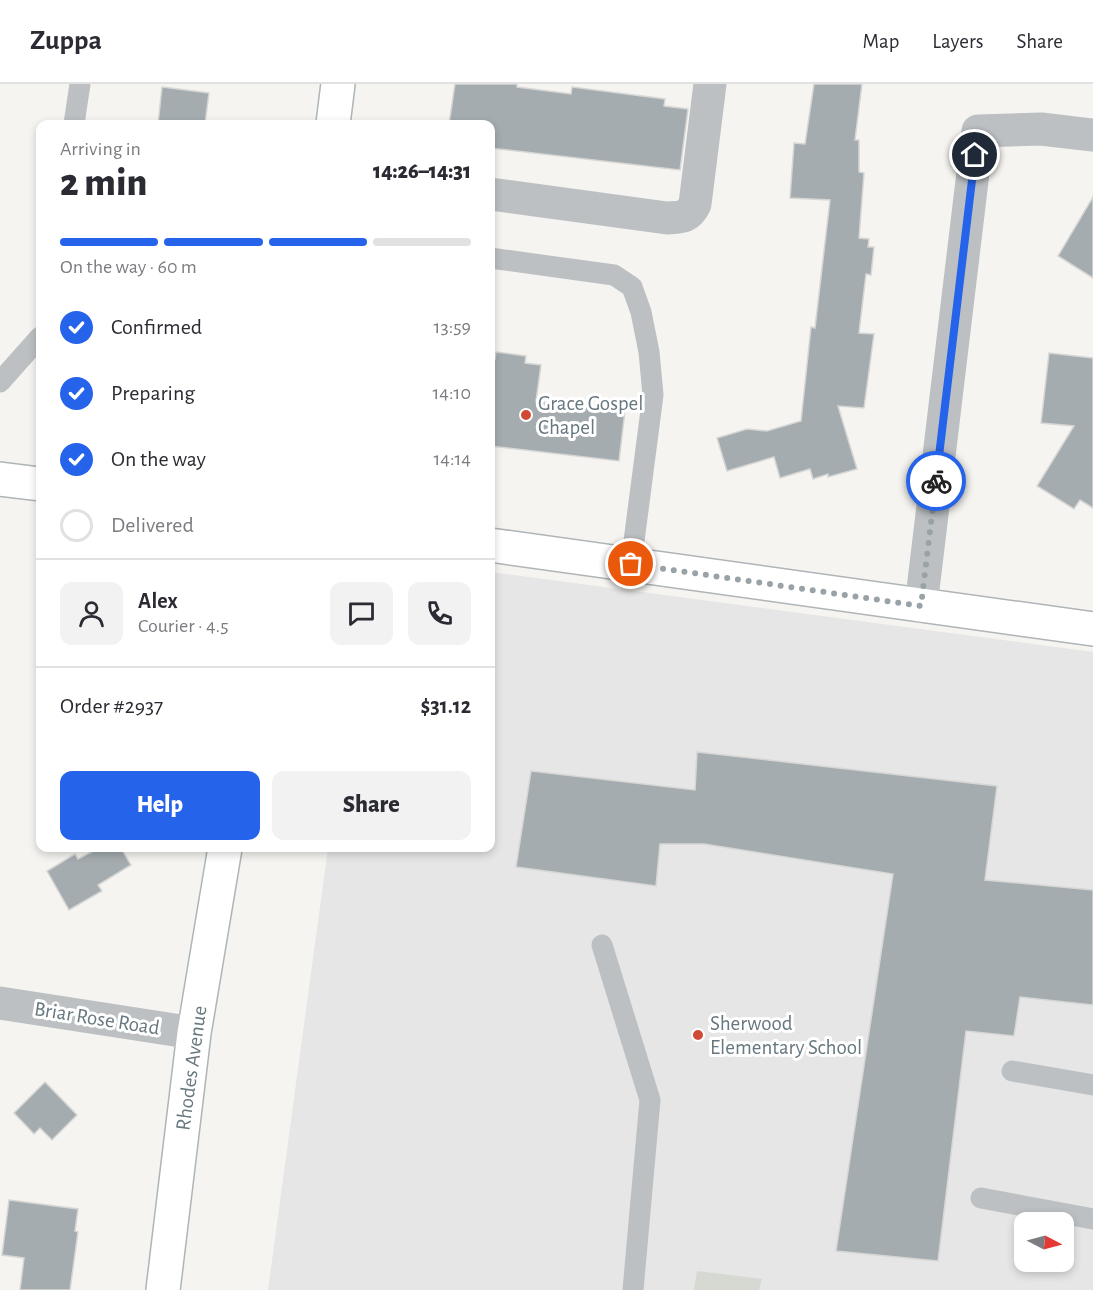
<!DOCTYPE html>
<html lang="en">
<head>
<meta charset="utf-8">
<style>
  :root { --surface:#fff; --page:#f2f2f3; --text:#2b2b33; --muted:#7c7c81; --line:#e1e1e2; --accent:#2563eb }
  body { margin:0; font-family:"Alegreya Sans",sans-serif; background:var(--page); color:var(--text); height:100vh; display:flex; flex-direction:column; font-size:22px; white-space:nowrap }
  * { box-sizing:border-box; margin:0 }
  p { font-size:20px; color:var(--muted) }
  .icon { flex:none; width:33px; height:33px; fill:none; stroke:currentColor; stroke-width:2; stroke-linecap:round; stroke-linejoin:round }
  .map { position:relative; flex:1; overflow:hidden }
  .details { position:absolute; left:36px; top:36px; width:459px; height:732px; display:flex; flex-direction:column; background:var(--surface); border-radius:12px; box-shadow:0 3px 9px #0003 }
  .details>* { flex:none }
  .needle { width:39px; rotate:96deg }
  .tools { position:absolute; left:1014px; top:1128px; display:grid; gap:12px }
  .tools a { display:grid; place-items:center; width:60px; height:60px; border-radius:12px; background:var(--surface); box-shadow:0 3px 9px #0003; font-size:30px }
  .pin { position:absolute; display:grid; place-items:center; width:51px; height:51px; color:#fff; margin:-26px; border:3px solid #fff; border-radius:50%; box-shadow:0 2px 6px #0007 }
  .courier { position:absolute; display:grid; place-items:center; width:60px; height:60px; margin:-30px; border:4px solid #2563eb; border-radius:50%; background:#fff; color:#222; box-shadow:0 2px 8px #0007 }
  .overview em { font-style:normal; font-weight:800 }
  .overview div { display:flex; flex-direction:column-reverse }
  .overview { display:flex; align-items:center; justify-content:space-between; height:102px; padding:0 24px }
  h1 { font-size:39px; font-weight:800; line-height:45px }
  .bar { display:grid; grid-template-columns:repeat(4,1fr); gap:9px 6px; align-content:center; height:72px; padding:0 24px }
  .bar i { height:8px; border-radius:4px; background:var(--line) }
  .bar .current { background:var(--accent) }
  .bar p { grid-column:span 4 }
  .line { display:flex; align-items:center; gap:15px; padding:0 24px; border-top:2px solid var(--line) }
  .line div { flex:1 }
  .round { display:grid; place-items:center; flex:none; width:63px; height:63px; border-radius:12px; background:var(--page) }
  ol { padding:0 24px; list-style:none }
  li { display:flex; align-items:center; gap:18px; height:66px }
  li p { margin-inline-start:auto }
  li .icon { padding:6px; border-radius:50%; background:var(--accent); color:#fff; stroke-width:4 }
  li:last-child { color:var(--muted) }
  li i { width:33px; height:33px; border:3px solid var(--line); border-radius:50% }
  .primary-button { display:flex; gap:12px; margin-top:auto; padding:12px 24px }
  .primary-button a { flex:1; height:69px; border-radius:12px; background:var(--accent); color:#fff; font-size:24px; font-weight:800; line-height:69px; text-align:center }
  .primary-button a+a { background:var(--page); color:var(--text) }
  header { display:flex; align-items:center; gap:36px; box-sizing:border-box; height:84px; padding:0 30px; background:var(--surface); border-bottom:2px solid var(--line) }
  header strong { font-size:28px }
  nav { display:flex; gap:33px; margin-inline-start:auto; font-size:21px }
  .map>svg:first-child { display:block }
</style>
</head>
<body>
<header>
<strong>Zuppa</strong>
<nav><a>Map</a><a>Layers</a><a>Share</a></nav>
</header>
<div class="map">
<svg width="1093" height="1206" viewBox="0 0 1093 1206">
  <rect width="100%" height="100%" fill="#f5f4f1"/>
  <!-- built -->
  <path fill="#e5e6e5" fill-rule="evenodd" d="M 491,488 L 1093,568 L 1093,1206 L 268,1206 L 328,764 L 490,764 ZM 1024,1138 L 1064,1138 L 1064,1178 L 1024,1178 Z"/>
  <!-- green -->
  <path fill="#d5d9d1" d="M 697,1187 L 762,1195 L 759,1206 L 694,1206 Z"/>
  <!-- building -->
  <g fill="#a4acb0" stroke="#d6d6d4" stroke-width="1.5">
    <path d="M 455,0 L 517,0 L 517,3 L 571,10 L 572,3 L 665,15 L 664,22 L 688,25 L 680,86 L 490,64 L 490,40 L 449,40 Z"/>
    <path d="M 814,0 L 862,0 L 855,56 L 859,56 L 859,88 L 864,89 L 859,154 L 869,155 L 868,163 L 874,163 L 871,191 L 866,190 L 859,249 L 874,250 L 864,324 L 838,322 L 857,385 L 828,393 L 828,390 L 813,395 L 810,385 L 780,394 L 774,373 L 727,387 L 717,354 L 747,345 L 767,347 L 801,337 L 811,243 L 815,244 L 830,116 L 790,114 L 794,59 L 805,60 Z"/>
    <path d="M 162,3 L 209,9 L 205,40 L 158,40 Z"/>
    <path d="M 1093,113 L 1093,194 L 1058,172 Z"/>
    <path d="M 496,268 L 526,272 L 525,279 L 541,281 L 536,317 L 625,327 L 619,377 L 490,362 L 490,275 L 495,275 Z"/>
    <path d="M 1049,269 L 1093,274 L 1093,424 L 1080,416 L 1074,425 L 1037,402 L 1074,342 L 1041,339 Z"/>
    <path d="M 697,668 L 997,702 L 985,796 L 1093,806 L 1093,921 L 1020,913 L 1014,952 L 966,947 L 938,1177 L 836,1167 L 893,790 L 704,760 L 660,760 L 656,802 L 516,783 L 531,687 L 695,706 Z"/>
    <path d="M 99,764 L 121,764 L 131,781 L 98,801 L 102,807 L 69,826 L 47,787 L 75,770 L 78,775 Z"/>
    <path d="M 45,998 L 77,1031 L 52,1056 L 40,1044 L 34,1050 L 14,1029 Z"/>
    <path d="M 9,1116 L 78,1125 L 75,1147 L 78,1148 L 70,1206 L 20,1206 L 24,1174 L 2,1171 Z"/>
  </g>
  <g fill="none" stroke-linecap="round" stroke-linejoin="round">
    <defs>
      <g id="secondary">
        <path d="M 333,40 L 338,0"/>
        <path d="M 0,395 L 40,400"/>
        <path d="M 490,461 L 1093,545"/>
        <path d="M 163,1206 L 194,949 L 225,764"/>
      </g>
    </defs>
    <!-- secondary casing -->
    <use href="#secondary" stroke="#afb4b7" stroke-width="36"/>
    <!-- lane -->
    <g stroke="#bcc0c3" stroke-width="21">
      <path d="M 74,40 L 80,0"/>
      <path d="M 490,174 L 614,191 L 632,203 L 641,228 L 649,268 L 653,311 L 631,480"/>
      <path d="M 0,298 L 40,253"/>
      <path d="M 602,861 L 650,1016 L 633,1206"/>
      <path d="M 1012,987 L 1093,1001"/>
      <path d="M 981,1114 L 1093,1135"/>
    </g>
    <!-- street -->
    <g stroke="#bcc0c3" stroke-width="33">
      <path d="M 490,110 L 667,134 C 682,133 688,134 695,120 L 710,0"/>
      <path d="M 921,522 L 978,47 L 1041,45 L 1093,51"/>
      <path d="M 0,919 L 194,949"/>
    </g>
    <!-- secondary -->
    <use href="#secondary" stroke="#fff" stroke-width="33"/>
  </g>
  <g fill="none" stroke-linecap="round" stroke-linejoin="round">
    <!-- done -->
    <path stroke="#99a3a7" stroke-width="6" stroke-dasharray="0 10.8" d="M 631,480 L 921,522 L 936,397"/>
    <!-- route -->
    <path stroke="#2563eb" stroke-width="8" d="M 936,397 L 975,71"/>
  </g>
  <!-- markers -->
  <g fill="#d04b36" stroke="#fff" stroke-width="2">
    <circle cx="526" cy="331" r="6"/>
    <circle cx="698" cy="951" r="6"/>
  </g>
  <g text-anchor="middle" stroke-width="6" stroke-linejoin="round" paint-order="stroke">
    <!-- poi labels -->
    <g font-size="21" fill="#67777f" stroke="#fff" text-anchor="start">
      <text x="538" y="326">Grace Gospel<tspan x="538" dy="24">Chapel</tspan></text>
      <text x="710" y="946">Sherwood<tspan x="710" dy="24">Elementary School</tspan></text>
    </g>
    <!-- street labels -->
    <g font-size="21" fill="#67777f" stroke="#fff">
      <text transform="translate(97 934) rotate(9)" y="7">Briar Rose Road</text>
      <text transform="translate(191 984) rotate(-82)" y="7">Rhodes Avenue</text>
    </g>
  </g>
</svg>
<div class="tools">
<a><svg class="needle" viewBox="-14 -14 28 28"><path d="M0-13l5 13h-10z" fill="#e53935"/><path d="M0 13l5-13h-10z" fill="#7c7c81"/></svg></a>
</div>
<div class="pin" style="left:631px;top:480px;background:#ea580c"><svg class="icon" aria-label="bag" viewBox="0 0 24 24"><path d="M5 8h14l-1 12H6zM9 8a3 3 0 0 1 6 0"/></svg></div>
<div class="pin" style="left:975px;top:71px;background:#1f2937"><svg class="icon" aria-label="home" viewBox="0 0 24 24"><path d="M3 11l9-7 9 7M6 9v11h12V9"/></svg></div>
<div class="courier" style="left:936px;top:397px"><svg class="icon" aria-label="bike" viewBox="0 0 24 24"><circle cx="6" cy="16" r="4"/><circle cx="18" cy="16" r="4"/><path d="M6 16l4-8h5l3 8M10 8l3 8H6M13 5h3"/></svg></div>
<section class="details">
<div class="overview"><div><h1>2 min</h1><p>Arriving in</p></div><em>14:26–14:31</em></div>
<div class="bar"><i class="current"></i><i class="current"></i><i class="current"></i><i></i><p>On the way · 60 m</p></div>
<ol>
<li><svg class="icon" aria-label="check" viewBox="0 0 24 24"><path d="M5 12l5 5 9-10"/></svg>Confirmed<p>13:59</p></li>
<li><svg class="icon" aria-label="check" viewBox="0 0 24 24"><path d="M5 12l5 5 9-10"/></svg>Preparing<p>14:10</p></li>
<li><svg class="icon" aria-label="check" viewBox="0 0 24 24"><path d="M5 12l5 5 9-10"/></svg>On the way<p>14:14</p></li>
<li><i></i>Delivered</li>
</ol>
<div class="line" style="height:108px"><a class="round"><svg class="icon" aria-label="person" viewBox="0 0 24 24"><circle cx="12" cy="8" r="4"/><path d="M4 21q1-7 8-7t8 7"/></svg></a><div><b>Alex</b><p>Courier · 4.5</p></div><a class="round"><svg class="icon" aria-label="chat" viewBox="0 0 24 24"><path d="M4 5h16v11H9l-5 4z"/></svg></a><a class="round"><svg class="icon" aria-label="phone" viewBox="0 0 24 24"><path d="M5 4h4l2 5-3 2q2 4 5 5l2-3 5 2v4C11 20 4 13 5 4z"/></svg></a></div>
<div class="line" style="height:78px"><div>Order #2937</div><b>$31.12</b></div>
<div class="primary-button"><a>Help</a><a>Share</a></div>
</section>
</div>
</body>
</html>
